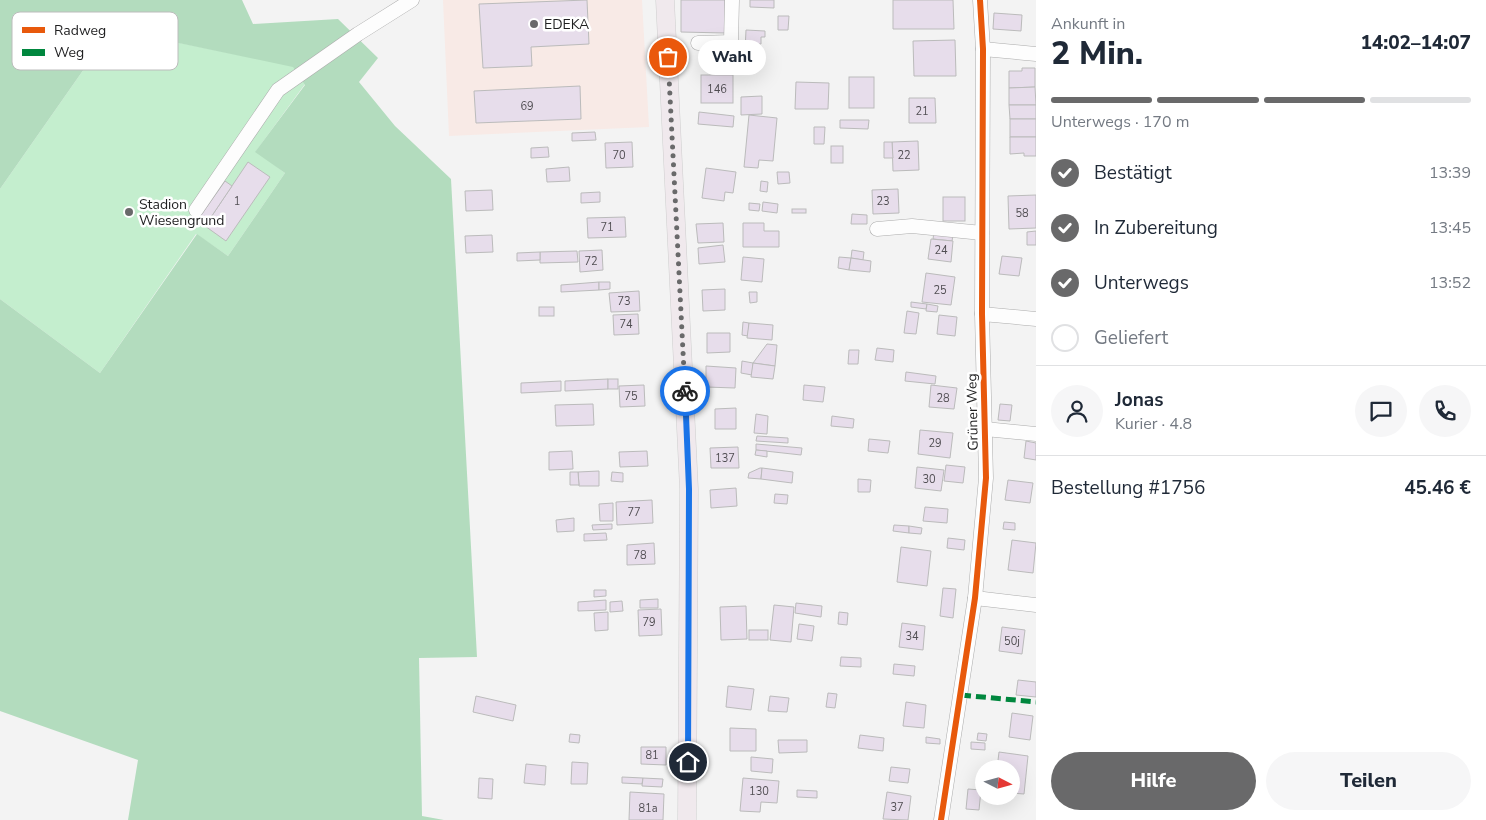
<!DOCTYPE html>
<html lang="de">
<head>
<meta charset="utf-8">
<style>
  :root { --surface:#fff; --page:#f6f6f7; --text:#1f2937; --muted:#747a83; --line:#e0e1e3; --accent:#69696a }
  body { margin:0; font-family:"Nunito Sans",sans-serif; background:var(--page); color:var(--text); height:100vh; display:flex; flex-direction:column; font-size:19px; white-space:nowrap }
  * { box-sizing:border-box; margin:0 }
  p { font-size:16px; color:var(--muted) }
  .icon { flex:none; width:28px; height:28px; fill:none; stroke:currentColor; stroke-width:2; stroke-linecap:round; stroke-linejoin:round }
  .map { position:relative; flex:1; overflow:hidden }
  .panel { display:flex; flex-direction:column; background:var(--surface); width:450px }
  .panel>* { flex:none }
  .needle { width:32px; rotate:96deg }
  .fabs { position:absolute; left:975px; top:760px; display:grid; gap:10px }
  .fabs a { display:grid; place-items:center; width:45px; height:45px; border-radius:50%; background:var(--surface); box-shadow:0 5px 20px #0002; font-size:25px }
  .pin { position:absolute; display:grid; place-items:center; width:42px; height:42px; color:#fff; margin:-21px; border:2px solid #fff; border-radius:50%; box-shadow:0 1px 5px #0007 }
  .courier { position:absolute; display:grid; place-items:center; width:50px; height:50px; margin:-25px; border:4px solid #1a73e8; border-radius:50%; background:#fff; color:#222; box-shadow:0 1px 6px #0007 }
  .bubble { position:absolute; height:35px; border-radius:18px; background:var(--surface); box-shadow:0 5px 20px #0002; font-size:16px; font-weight:800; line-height:35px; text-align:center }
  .summary em { font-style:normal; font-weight:800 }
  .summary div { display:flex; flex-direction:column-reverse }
  .summary { display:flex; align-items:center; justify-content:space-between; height:85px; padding:0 15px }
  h1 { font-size:32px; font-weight:800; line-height:38px }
  .bar { display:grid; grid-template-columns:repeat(4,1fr); gap:8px 5px; align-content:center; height:60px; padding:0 15px }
  .bar i { height:6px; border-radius:4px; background:var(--line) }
  .bar .active { background:var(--accent) }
  .bar p { grid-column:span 4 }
  .line { display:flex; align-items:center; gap:12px; padding:0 15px; border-top:1px solid var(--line) }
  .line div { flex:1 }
  .round { display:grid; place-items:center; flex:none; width:52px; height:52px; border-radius:26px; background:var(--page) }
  ol { padding:0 15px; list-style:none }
  li { display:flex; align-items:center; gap:15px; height:55px }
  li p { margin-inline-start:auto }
  li .icon { padding:5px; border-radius:50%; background:var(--accent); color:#fff; stroke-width:4 }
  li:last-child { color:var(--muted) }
  li i { width:28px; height:28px; border:2px solid var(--line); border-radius:50% }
  .button { display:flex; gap:10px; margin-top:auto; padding:10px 15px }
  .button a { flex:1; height:58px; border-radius:30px; background:var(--accent); color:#fff; font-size:20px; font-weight:800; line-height:58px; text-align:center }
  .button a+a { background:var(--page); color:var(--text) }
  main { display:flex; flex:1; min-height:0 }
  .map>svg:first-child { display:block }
</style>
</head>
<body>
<main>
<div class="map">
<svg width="1036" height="820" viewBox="0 0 1036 820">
  <rect width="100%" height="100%" fill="#f3f3f3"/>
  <!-- commercial -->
  <path fill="#f8eae6" d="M 443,0 L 642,0 L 649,127 L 449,136 Z"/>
  <!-- green -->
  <path fill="#c4eece" d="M 112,29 L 293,66 L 305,84 L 256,151 L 285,173 L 228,256 L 196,234 L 100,373 L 0,299 L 0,189 Z"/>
  <!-- forest -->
  <path fill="#b3dcbe" d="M 0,0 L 242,0 L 253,24 L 338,19 L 378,58 L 359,82 L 395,126 L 451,179 L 477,657 L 419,658 L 422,816 L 444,820 L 128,820 L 138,760 L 0,711 L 0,299 L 100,373 L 197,234 L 228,256 L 285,173 L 255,152 L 305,85 L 293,67 L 112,29 L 0,189 Z"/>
  <!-- building -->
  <g fill="#e7ddeb" stroke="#bbb">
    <path d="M 587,0 L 589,44 L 531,47 L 532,66 L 483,68 L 479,4 Z"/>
    <path d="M 681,0 L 725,0 L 725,33 L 681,32 Z"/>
    <path d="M 750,0 L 774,0 L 774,8 L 750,7 Z"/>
    <path d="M 893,0 L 953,0 L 954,29 L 893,29 Z"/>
    <path d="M 994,13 L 1022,15 L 1021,31 L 993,29 Z"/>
    <path d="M 778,16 L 789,16 L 788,30 L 778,30 Z"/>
    <path d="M 746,30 L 765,31 L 765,37 L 761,37 L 761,44 L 756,44 L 756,51 L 745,51 Z"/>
    <path d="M 955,40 L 956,76 L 914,76 L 913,41 Z"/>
    <path d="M 721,51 L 741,52 L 741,64 L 721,63 Z"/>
    <path d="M 1022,68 L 1035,68 L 1035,87 L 1009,88 L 1009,71 L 1022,71 Z"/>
    <rect x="701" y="75" width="32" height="28"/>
    <rect x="849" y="77" width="25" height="31"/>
    <path d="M 796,82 L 829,83 L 828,109 L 795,109 Z"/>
    <path d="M 580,86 L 581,119 L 476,123 L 474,91 Z"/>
    <path d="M 1035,87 L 1036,105 L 1009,105 L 1009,88 Z"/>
    <path d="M 762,96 L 762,114 L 741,115 L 741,97 Z"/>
    <path d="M 909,98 L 935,98 L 936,123 L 909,123 Z"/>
    <path d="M 1009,105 L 1036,105 L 1036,119 L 1010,119 Z"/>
    <path d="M 699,112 L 734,116 L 733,127 L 698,124 Z"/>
    <path d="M 749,115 L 777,118 L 773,161 L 759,160 L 758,168 L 744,167 Z"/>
    <rect x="1010" y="119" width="26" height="18"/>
    <path d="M 840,120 L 869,120 L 868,129 L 840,128 Z"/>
    <path d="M 814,127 L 825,127 L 824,144 L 814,144 Z"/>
    <path d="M 595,132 L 596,140 L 572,141 L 572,133 Z"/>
    <path d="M 1010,137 L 1036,137 L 1036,156 L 1024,156 L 1024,153 L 1010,154 Z"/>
    <path d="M 918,141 L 919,170 L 893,171 L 892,142 Z"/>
    <path d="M 632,142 L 633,167 L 606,168 L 605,143 Z"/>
    <path d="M 884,142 L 892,142 L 893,158 L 884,158 Z"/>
    <rect x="831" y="146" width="12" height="17"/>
    <path d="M 548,147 L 549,157 L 531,158 L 531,148 Z"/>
    <path d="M 248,162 L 270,177 L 226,241 L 205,226 Z"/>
    <path d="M 569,167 L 570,181 L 547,182 L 546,169 Z"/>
    <path d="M 706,168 L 736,172 L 733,193 L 725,192 L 724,201 L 702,198 Z"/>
    <path d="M 777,172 L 789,172 L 790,183 L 778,184 Z"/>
    <path d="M 225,181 L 232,186 L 205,226 L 197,221 Z"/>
    <path d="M 761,181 L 768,182 L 767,192 L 760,191 Z"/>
    <path d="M 898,189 L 899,213 L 873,214 L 872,190 Z"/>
    <path d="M 492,190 L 493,210 L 466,211 L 465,191 Z"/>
    <path d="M 600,192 L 600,202 L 581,203 L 581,193 Z"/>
    <path d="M 1036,195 L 1036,228 L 1009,229 L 1008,196 Z"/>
    <rect x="943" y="197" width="22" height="24"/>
    <path d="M 763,202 L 778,204 L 777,213 L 762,211 Z"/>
    <path d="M 749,203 L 760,204 L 759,211 L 749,210 Z"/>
    <rect x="792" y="209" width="14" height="4"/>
    <path d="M 852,214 L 867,215 L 867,224 L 851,224 Z"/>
    <path d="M 625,217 L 626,237 L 588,238 L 587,218 Z"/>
    <path d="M 723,223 L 724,242 L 698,243 L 696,224 Z"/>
    <path d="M 743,223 L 764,223 L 764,231 L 779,231 L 779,247 L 743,247 Z"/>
    <path d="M 1036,231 L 1036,245 L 1027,245 L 1027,232 Z"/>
    <path d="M 934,232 L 953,235 L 952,241 L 933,239 Z"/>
    <path d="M 492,235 L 493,252 L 466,253 L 465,236 Z"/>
    <path d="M 931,239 L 953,241 L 951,262 L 928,259 Z"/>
    <path d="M 723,245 L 725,262 L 699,264 L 698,248 Z"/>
    <path d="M 602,250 L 603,270 L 580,272 L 579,251 Z"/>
    <path d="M 852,250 L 864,252 L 863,260 L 851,258 Z"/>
    <path d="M 577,251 L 578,262 L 540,263 L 540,252 Z"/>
    <path d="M 540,252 L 540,260 L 517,261 L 517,253 Z"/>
    <path d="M 1002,256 L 1022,258 L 1019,276 L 999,274 Z"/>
    <path d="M 743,257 L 764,259 L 762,282 L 741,280 Z"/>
    <path d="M 839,257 L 851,258 L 849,270 L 838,268 Z"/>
    <path d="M 851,258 L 871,261 L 870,272 L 849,270 Z"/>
    <path d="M 926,273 L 955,277 L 951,305 L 922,302 Z"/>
    <path d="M 599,282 L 599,290 L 561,292 L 561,285 Z"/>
    <path d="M 599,282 L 610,282 L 610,289 L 599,290 Z"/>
    <path d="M 725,289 L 725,310 L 703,311 L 702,290 Z"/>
    <path d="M 639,291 L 640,311 L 611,312 L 609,293 Z"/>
    <path d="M 749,292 L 757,292 L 757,302 L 750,303 Z"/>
    <path d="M 911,302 L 927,304 L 926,309 L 911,307 Z"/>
    <path d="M 927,304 L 938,306 L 937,312 L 926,311 Z"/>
    <rect x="539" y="307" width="15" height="9"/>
    <path d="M 907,311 L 919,313 L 916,334 L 904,333 Z"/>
    <path d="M 638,314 L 639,334 L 614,335 L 613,315 Z"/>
    <path d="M 939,315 L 957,317 L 955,336 L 937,334 Z"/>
    <path d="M 743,322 L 749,323 L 748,336 L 742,335 Z"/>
    <path d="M 749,323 L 773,325 L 772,340 L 747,338 Z"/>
    <path d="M 707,333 L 730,333 L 730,352 L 707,353 Z"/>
    <path d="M 767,344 L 777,345 L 775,366 L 753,363 Z"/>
    <path d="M 877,348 L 894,350 L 893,362 L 875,360 Z"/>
    <path d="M 849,350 L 859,350 L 858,364 L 848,364 Z"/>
    <path d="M 742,361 L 753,363 L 752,375 L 741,373 Z"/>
    <path d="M 753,363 L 775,366 L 773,379 L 751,377 Z"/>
    <path d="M 706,366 L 736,368 L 735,388 L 706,387 Z"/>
    <path d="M 906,372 L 936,376 L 935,384 L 905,381 Z"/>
    <path d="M 608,379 L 608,389 L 565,391 L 565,381 Z"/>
    <rect x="608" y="379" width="10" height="10"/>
    <path d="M 561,381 L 561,391 L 521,393 L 521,383 Z"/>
    <path d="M 644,385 L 645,406 L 620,407 L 619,386 Z"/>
    <path d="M 804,385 L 825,387 L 823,402 L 803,400 Z"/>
    <path d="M 931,385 L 957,388 L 954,409 L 929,407 Z"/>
    <path d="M 593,404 L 594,425 L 556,426 L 555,405 Z"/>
    <path d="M 1000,404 L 1012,405 L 1010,421 L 998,420 Z"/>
    <path d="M 736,408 L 736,429 L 715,429 L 715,409 Z"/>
    <path d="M 756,414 L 768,416 L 767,434 L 754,433 Z"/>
    <path d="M 832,416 L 854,419 L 853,428 L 831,426 Z"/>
    <path d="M 920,430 L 953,433 L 950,458 L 918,454 Z"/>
    <path d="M 757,436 L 788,438 L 788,443 L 756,441 Z"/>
    <path d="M 869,439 L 890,441 L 888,453 L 868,451 Z"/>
    <path d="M 1026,441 L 1036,443 L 1036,460 L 1024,458 Z"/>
    <path d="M 756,444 L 802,448 L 801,455 L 756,450 Z"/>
    <path d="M 738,447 L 739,468 L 711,468 L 710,448 Z"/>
    <path d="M 756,450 L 767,451 L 767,457 L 755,455 Z"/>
    <path d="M 572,451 L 573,469 L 549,470 L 549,452 Z"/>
    <path d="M 647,451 L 648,466 L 620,467 L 619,452 Z"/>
    <path d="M 946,465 L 965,467 L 963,483 L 944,481 Z"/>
    <path d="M 917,467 L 944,470 L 941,491 L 915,488 Z"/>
    <path d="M 760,468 L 762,468 L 761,479 L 748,478 L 749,473 Z"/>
    <path d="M 762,468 L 793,472 L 792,483 L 761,479 Z"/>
    <path d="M 599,471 L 599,486 L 579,486 L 578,472 Z"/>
    <path d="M 570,472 L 578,472 L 579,485 L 570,485 Z"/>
    <path d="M 612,472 L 623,473 L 623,482 L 611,481 Z"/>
    <path d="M 858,479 L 871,480 L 870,492 L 858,492 Z"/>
    <path d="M 1008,480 L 1033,483 L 1030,503 L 1005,500 Z"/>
    <path d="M 736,488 L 737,506 L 711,508 L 710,490 Z"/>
    <path d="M 775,494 L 788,495 L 787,504 L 774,503 Z"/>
    <path d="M 652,500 L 653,523 L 617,525 L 616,502 Z"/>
    <path d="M 613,503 L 613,521 L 600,521 L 599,504 Z"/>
    <path d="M 925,507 L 948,509 L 947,523 L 923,521 Z"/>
    <path d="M 574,518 L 574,531 L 557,532 L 556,520 Z"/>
    <path d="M 1004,522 L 1015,523 L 1015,530 L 1003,529 Z"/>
    <path d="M 612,524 L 612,529 L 593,530 L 592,525 Z"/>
    <path d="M 894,525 L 909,526 L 909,533 L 893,531 Z"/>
    <path d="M 909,526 L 922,528 L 921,534 L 909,533 Z"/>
    <path d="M 606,533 L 607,540 L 584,541 L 584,534 Z"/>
    <path d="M 948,538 L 965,540 L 964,550 L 947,548 Z"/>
    <path d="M 1012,540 L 1036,543 L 1033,573 L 1008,570 Z"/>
    <path d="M 654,543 L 655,564 L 627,565 L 627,545 Z"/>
    <path d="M 901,547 L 931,551 L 927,586 L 897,582 Z"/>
    <path d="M 943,588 L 956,589 L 953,618 L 940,616 Z"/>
    <path d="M 594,590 L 606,590 L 606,596 L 594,597 Z"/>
    <path d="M 658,599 L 658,608 L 640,608 L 640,600 Z"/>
    <path d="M 606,600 L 606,610 L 578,611 L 578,602 Z"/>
    <path d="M 622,601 L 623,611 L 610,612 L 610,602 Z"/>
    <path d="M 796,603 L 822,606 L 821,617 L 795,613 Z"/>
    <path d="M 774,605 L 794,607 L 791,642 L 770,640 Z"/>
    <path d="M 746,606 L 747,639 L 721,640 L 720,607 Z"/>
    <path d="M 661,609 L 662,635 L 639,636 L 638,610 Z"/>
    <path d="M 608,612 L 608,630 L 595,631 L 594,613 Z"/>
    <path d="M 839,612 L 848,613 L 847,625 L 838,624 Z"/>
    <path d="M 902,623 L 925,626 L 923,650 L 899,647 Z"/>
    <path d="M 799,624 L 814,626 L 812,641 L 797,639 Z"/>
    <path d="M 1002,627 L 1025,630 L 1022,654 L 999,651 Z"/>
    <rect x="749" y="630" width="19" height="10"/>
    <path d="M 841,657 L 861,658 L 861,667 L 840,666 Z"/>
    <path d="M 894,664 L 915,666 L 914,676 L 893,674 Z"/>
    <path d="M 1018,680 L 1036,682 L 1036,697 L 1016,695 Z"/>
    <path d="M 728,686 L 754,689 L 751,710 L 726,707 Z"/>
    <path d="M 828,693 L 837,694 L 835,708 L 826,707 Z"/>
    <path d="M 476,696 L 516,705 L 513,721 L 473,712 Z"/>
    <path d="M 770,696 L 789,698 L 787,712 L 768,711 Z"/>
    <path d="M 906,702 L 926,705 L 924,728 L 903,726 Z"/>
    <path d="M 1012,713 L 1033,716 L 1030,740 L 1009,737 Z"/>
    <path d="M 730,728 L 756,729 L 756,751 L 730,751 Z"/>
    <path d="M 978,733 L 987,734 L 986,741 L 977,740 Z"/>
    <path d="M 570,734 L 580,735 L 579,743 L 569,742 Z"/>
    <path d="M 860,735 L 884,738 L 883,751 L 858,748 Z"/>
    <path d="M 926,737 L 940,739 L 940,744 L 926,743 Z"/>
    <path d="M 778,740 L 807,740 L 807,752 L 779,753 Z"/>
    <path d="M 971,742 L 985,743 L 985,750 L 971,749 Z"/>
    <path d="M 641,747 L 666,747 L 666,765 L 641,764 Z"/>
    <path d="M 999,752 L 1028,756 L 1024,794 L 1011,793 L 1011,769 L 997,769 Z"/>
    <path d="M 751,757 L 773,759 L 772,773 L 751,771 Z"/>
    <path d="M 572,762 L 588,763 L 587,784 L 571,784 Z"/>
    <path d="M 526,764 L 546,766 L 545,785 L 524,783 Z"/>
    <path d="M 891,767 L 910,769 L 908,783 L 889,781 Z"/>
    <path d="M 622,777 L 643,778 L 642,784 L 622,783 Z"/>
    <path d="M 479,778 L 493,779 L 492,799 L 478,798 Z"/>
    <path d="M 643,778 L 663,779 L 662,787 L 642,786 Z"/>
    <path d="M 743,778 L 779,781 L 777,803 L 761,802 L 760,812 L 740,811 Z"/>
    <path d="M 968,789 L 981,790 L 979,810 L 966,809 Z"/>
    <path d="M 797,790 L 817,791 L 817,798 L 797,797 Z"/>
    <path d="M 630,792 L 664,794 L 663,820 L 629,820 Z"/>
    <path d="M 887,792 L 911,796 L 908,820 L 883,819 Z"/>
  </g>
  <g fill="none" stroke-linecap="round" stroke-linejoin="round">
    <defs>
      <g id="minor">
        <path d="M 698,43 L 731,42 L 732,0"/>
        <path d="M 983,49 L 1036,54"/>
        <path d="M 196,210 L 278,90 L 358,34 L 412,0"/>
        <path d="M 877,229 L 912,226 L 982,233"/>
        <path d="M 982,314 L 1036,319"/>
        <path d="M 985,429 L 1036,434"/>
        <path d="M 975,598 L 1036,605"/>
        <path d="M 941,820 L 975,598 L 986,478 L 982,314 L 983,49 L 980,0"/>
      </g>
      <path id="major" d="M 665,0 L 689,489 L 687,820"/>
    </defs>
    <!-- minor casing -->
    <use href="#minor" stroke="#acacac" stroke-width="15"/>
    <!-- major casing -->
    <use href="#major" stroke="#cecece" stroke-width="19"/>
    <!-- minor -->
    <use href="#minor" stroke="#fdfdfd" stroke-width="14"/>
    <!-- major -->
    <use href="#major" stroke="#f0e9ed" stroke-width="18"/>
    <!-- quiet -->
    <path stroke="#00873e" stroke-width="5" stroke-dasharray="10 5" stroke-linecap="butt" d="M 961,695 L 1036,702"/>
    <defs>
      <path id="cycleway" d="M 941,820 L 975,598 L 986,478 L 982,314 L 983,49 L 980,0"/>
    </defs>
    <!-- cycleway casing -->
    <use href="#cycleway" stroke="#fff" stroke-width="9"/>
    <!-- cycleway -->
    <use href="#cycleway" stroke="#e8590c" stroke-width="6"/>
  </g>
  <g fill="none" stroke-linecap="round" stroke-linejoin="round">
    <!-- done -->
    <path stroke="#69696a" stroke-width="5" stroke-dasharray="0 9" d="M 668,57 L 685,391"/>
    <!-- route -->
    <path stroke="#1a73e8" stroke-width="6" d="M 685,391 L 689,489 L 688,762"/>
  </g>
  <!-- markers -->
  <g fill="#69696a" stroke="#fff" stroke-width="2">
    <circle cx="534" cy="24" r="5"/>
    <circle cx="129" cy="212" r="5"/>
  </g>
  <g text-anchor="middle" stroke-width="5" stroke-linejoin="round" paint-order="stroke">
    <!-- number labels -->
    <g font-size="11" fill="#514e53">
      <text x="717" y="93">146</text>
      <text x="527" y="110">69</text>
      <text x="922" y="115">21</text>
      <text x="619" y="159">70</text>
      <text x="904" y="159">22</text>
      <text x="237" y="205">1</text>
      <text x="883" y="205">23</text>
      <text x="1022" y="217">58</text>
      <text x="607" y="231">71</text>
      <text x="941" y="254">24</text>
      <text x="591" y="265">72</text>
      <text x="940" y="294">25</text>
      <text x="624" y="305">73</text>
      <text x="626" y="328">74</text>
      <text x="631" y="400">75</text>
      <text x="943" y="402">28</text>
      <text x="935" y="447">29</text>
      <text x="725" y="462">137</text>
      <text x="929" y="483">30</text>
      <text x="634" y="516">77</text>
      <text x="640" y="559">78</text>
      <text x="649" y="626">79</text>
      <text x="912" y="640">34</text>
      <text x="1012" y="645">50j</text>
      <text x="652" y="759">81</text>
      <text x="759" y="795">130</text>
      <text x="897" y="811">37</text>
      <text x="648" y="812">81a</text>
    </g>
    <!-- poi labels -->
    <g font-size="14" fill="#1f1f20" stroke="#fff" text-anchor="start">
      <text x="544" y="29">EDEKA</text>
      <text x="139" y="209">Stadion<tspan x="139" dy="16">Wiesengrund</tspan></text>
    </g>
    <!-- street labels -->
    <g font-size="14" fill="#1f1f20" stroke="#fff">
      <text transform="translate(972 412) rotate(-91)" y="5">Grüner Weg</text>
    </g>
  </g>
  <!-- legend -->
  <rect x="12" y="12" width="166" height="58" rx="8" fill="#fff" stroke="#bcbcbc" stroke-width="1"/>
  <rect x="22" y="27" width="23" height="6" fill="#e8590c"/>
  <rect x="22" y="49" width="23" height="7" fill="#00873e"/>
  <g font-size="14" fill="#1f1f20">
    <text x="54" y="35">Radweg</text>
    <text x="54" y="57">Weg</text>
  </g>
</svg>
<div class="fabs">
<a><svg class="needle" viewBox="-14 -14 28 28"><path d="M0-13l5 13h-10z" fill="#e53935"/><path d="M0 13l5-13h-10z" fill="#747a83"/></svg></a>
</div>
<div class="pin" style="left:668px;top:57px;background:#ea580c"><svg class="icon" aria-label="bag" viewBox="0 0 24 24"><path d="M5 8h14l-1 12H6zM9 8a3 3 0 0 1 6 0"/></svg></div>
<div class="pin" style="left:688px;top:762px;background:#1f2937"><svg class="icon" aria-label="home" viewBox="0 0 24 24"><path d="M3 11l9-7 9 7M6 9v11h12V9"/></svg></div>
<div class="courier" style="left:685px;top:391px"><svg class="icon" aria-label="bike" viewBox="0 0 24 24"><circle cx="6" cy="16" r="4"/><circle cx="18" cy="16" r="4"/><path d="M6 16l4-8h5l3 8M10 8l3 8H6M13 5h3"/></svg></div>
<div class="bubble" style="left:698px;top:40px;width:68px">Wahl</div>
</div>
<section class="panel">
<div class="summary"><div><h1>2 Min.</h1><p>Ankunft in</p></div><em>14:02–14:07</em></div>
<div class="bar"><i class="active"></i><i class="active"></i><i class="active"></i><i></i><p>Unterwegs · 170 m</p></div>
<ol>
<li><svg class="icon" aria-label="check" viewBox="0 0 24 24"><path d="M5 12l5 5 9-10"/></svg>Bestätigt<p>13:39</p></li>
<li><svg class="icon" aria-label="check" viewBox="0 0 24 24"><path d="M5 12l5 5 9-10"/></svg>In Zubereitung<p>13:45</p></li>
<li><svg class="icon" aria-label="check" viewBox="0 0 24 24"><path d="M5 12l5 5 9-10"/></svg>Unterwegs<p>13:52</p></li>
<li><i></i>Geliefert</li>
</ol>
<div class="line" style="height:90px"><a class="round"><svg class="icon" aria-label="person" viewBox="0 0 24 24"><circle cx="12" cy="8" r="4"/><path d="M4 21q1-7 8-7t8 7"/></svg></a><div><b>Jonas</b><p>Kurier · 4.8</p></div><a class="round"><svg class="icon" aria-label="chat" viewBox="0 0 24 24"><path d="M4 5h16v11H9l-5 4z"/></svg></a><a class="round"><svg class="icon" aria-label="phone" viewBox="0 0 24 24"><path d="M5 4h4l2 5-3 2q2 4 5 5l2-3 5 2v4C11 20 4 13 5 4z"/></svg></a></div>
<div class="line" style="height:65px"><div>Bestellung #1756</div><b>45.46 €</b></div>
<div class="button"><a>Hilfe</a><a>Teilen</a></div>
</section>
</main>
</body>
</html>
